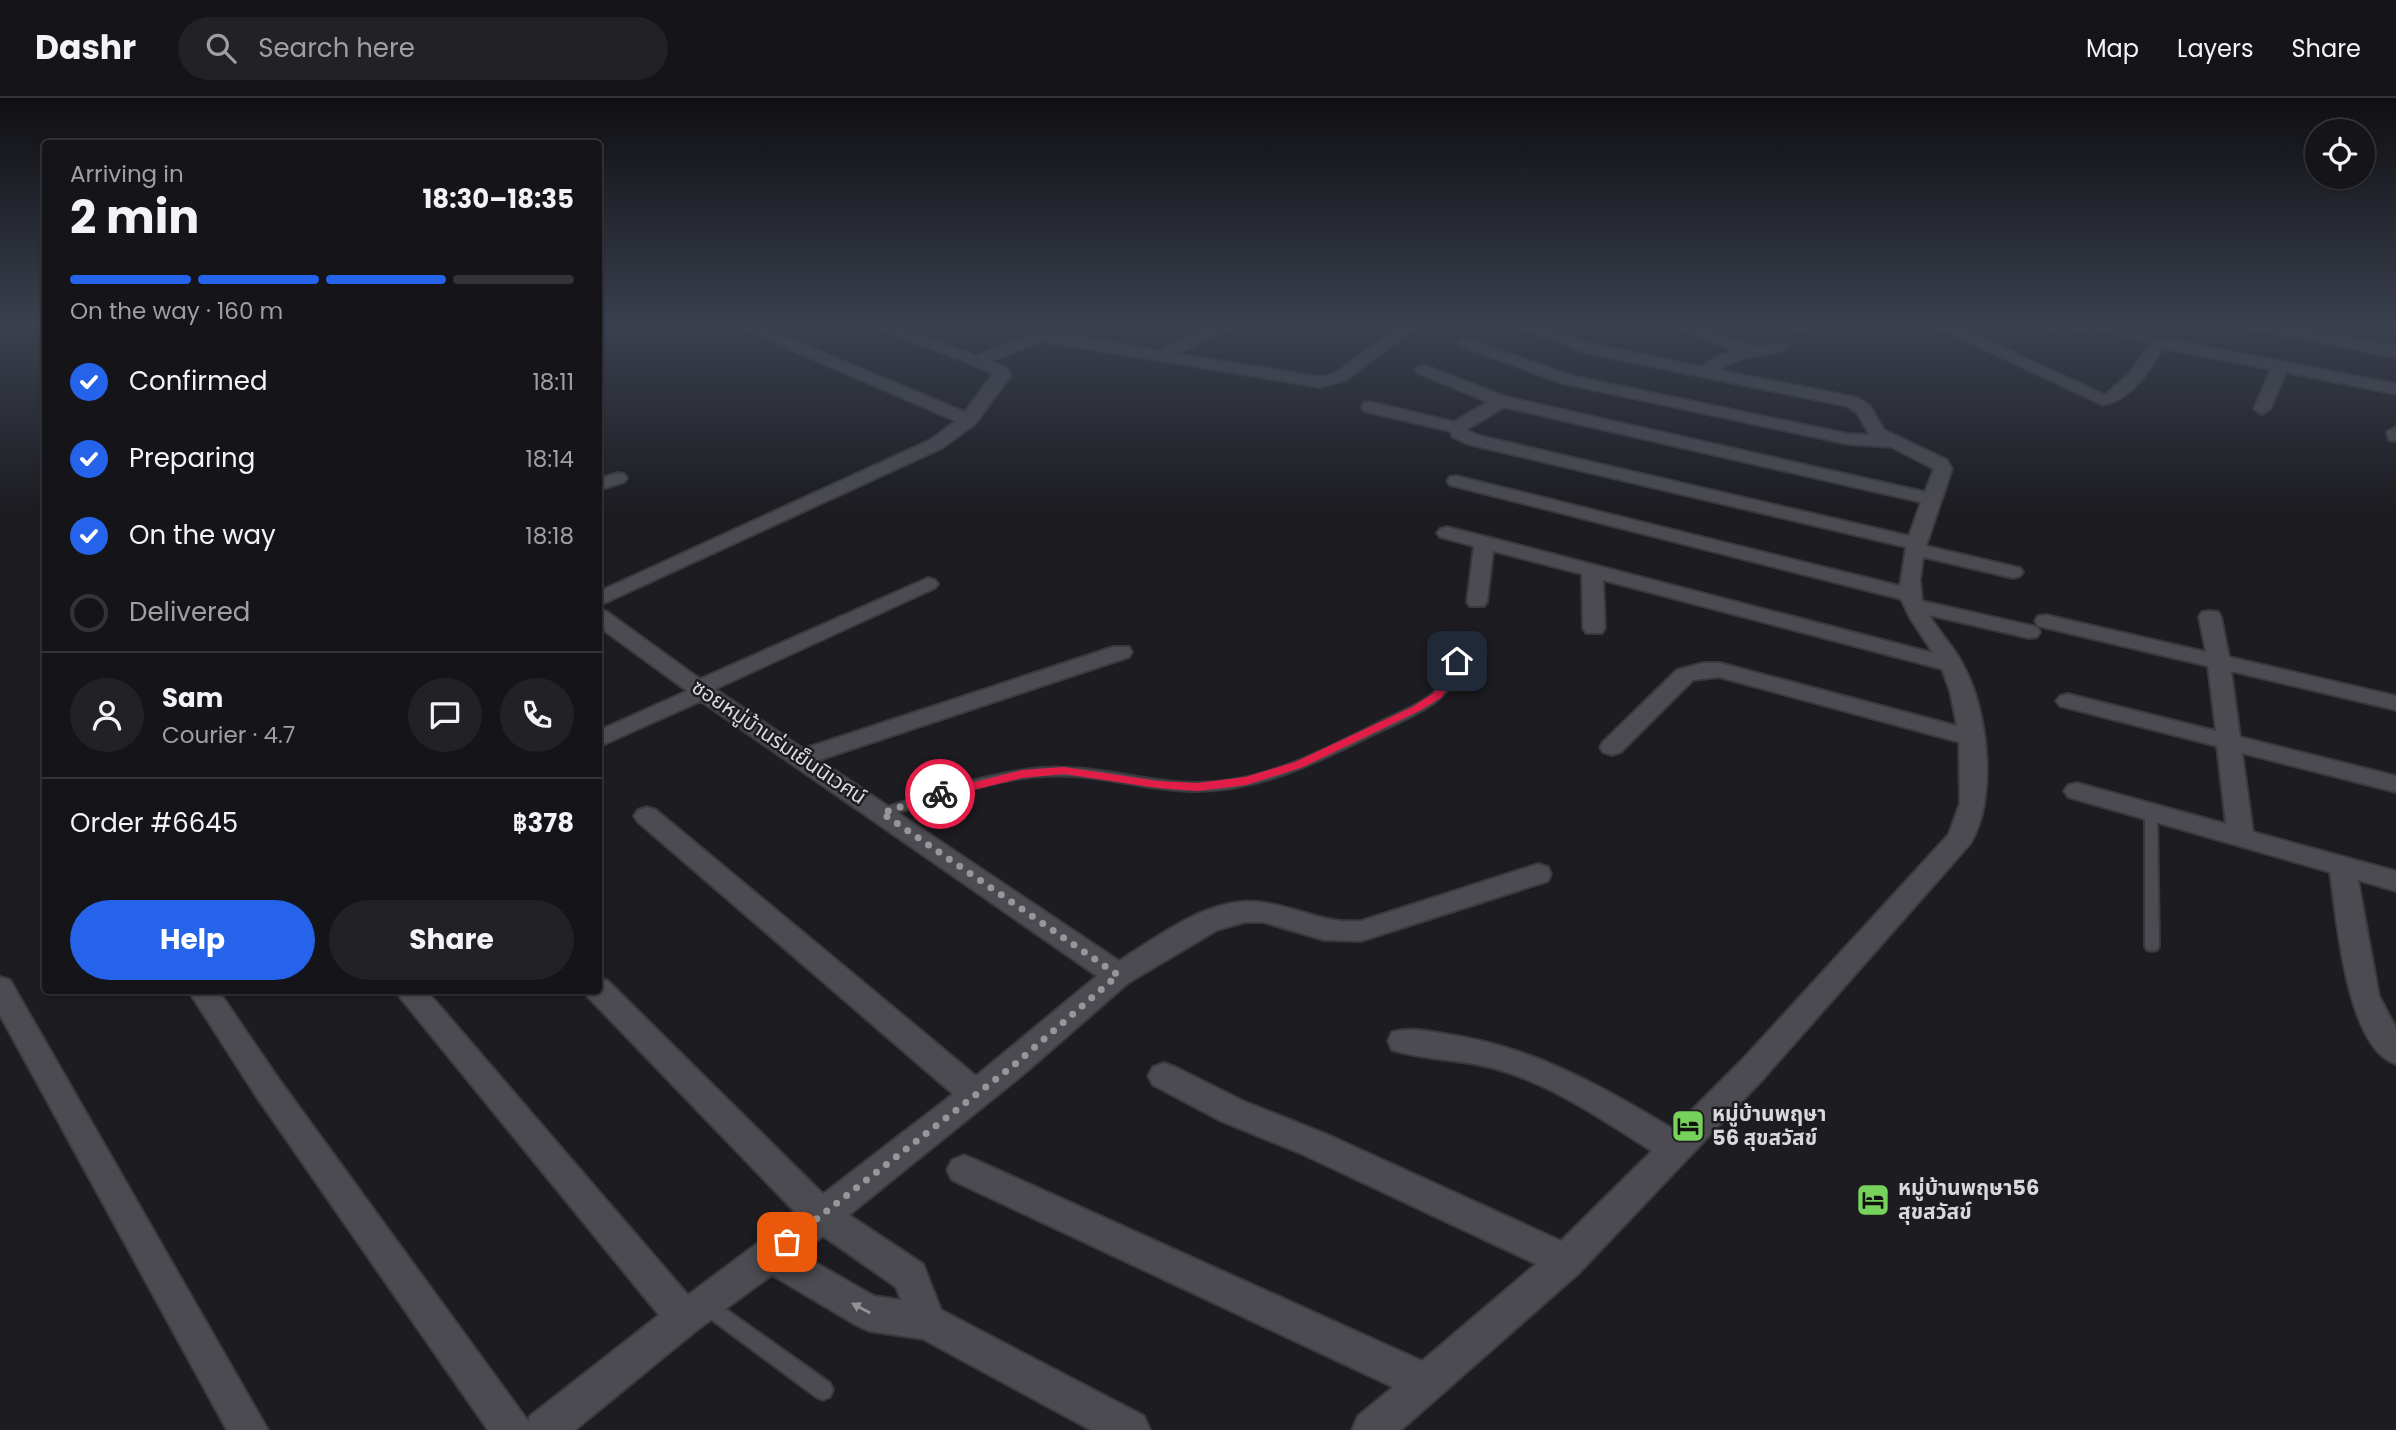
<!DOCTYPE html>
<html lang="en">
<head>
<meta charset="utf-8">
<style>
  :root { --surface:#151519; --page:#222226; --text:#f1f3f6; --muted:#9d9fa2; --line:#343438; --accent:#2563eb }
  body { margin:0; font-family:Poppins,"Noto Sans Thai",sans-serif; background:var(--page); color:var(--text); height:100vh; display:flex; flex-direction:column; font-size:26px; white-space:nowrap }
  * { box-sizing:border-box; margin:0 }
  p { font-size:23px; color:var(--muted) }
  .icon { flex:none; width:38px; height:38px; fill:none; stroke:currentColor; stroke-width:2; stroke-linecap:round; stroke-linejoin:round }
  .map { position:relative; flex:1; overflow:hidden }
  .panel { position:absolute; left:42px; top:42px; width:560px; height:854px; display:flex; flex-direction:column; background:var(--surface); border-radius:7px; box-shadow:0 2px 5px #0004,0 0 0 2px var(--line) }
  .panel>* { flex:none }
  .fabs { position:absolute; left:2305px; top:21px; display:grid; gap:14px }
  .fabs a { display:grid; place-items:center; width:70px; height:70px; border-radius:50%; background:var(--surface); box-shadow:0 2px 5px #0004,0 0 0 2px var(--line); font-size:35px }
  .pin { position:absolute; display:grid; place-items:center; width:60px; height:60px; color:#fff; margin:-30px; border-radius:14px; box-shadow:0 4px 10px #0006 }
  .courier { position:absolute; display:grid; place-items:center; width:70px; height:70px; margin:-35px; border:5px solid #e11d48; border-radius:50%; background:#fff; color:#222; box-shadow:0 2px 9px #0007 }
  .summary em { font-style:normal; font-weight:700 }
  .summary div { display:flex; flex-direction:column-reverse }
  .summary { display:flex; align-items:center; justify-content:space-between; height:119px; padding:0 28px }
  h1 { font-size:46px; font-weight:700; line-height:52px }
  .bar { display:grid; grid-template-columns:repeat(4,1fr); gap:10px 7px; align-content:center; height:84px; padding:0 28px }
  .bar i { height:9px; border-radius:5px; background:var(--line) }
  .bar .active { background:var(--accent) }
  .bar p { grid-column:span 4 }
  .line { display:flex; align-items:center; gap:18px; padding:0 28px; border-top:2px solid var(--line) }
  .line div { flex:1 }
  .round { display:grid; place-items:center; flex:none; width:74px; height:74px; border-radius:37px; background:var(--page) }
  ol { padding:0 28px; list-style:none }
  li { display:flex; align-items:center; gap:21px; height:77px }
  li p { margin-inline-start:auto }
  li .icon { padding:7px; border-radius:50%; background:var(--accent); color:#fff; stroke-width:4 }
  li:last-child { color:var(--muted) }
  li i { width:38px; height:38px; border:4px solid var(--line); border-radius:50% }
  .button { display:flex; gap:14px; margin-top:auto; padding:14px 28px }
  .button a { flex:1; height:80px; border-radius:42px; background:var(--accent); color:#fff; font-size:28px; font-weight:700; line-height:80px; text-align:center }
  .button a+a { background:var(--page); color:var(--text) }
  header { display:flex; align-items:center; gap:42px; box-sizing:border-box; height:98px; padding:0 35px; background:var(--surface); border-bottom:2px solid var(--line) }
  header strong { font-size:33px }
  nav { display:flex; gap:38px; margin-inline-start:auto; font-size:24px }
  .search { width:490px; height:63px; background:var(--page); display:flex; align-items:center; gap:18px; box-sizing:border-box; padding:0 24px; border-radius:38px; color:var(--muted); font-size:26px }
  .map>svg:first-child { display:block }
</style>
</head>
<body>
<header>
<strong>Dashr</strong>
<div class="search"><svg class="icon" aria-label="search" viewBox="0 0 24 24"><circle cx="10" cy="10" r="6"/><path d="M15 15l6 6"/></svg>Search here</div>
<nav><a>Map</a><a>Layers</a><a>Share</a></nav>
</header>
<div class="map">
<svg width="2396" height="1332" viewBox="0 0 2396 1332">
  <rect width="100%" height="100%" fill="#1c1c21"/>
  <g fill="none" stroke-linecap="round" stroke-linejoin="round">
    <defs>
      <g id="lane">
        <path d="M 2035,226 L 2046,226 L 2063,233 L 2087,226 L 2103,226 L 2163,245 L 2159,247 L 2095,229 L 2063,237 Z"/>
        <path d="M 1464,544 L 1469,547 C 1460,569 1454,590 1434,605 C 1415,618 1393,627 1372,637 C 1317,665 1258,693 1196,693 C 1143,693 1097,674 1042,678 C 986,682 935,704 882,719 L 876,715 L 877,712 C 931,695 985,675 1042,670 C 1094,666 1142,684 1194,685 C 1262,686 1325,652 1384,622 C 1402,613 1424,606 1438,590 C 1448,578 1453,561 1459,547 Z"/>
        <path d="M 2151,710 L 2157,714 L 2159,848 L 2157,852 L 2152,853 L 2147,852 L 2145,848 L 2145,714 Z"/>
        <path d="M 707,1199 L 713,1202 L 830,1285 L 833,1292 L 830,1299 L 823,1302 L 816,1299 L 701,1214 L 698,1208 L 701,1202 Z"/>
      </g>
      <g id="street">
        <path d="M 732,226 L 753,226 L 965,314 L 994,275 L 868,226 L 890,226 L 976,258 L 1042,233 L 1158,253 L 1218,226 L 1239,226 L 1177,256 L 1320,279 L 1334,276 L 1403,226 L 1420,226 L 1346,282 L 1320,289 L 1043,243 L 990,263 L 1006,269 L 1011,277 L 975,326 L 942,350 L 598,508 L 598,494 L 930,342 L 956,323 Z"/>
        <path d="M 1512,226 L 1534,226 L 1591,246 L 1702,269 L 1714,260 L 1735,253 L 1668,226 L 1690,226 L 1753,249 L 1783,246 L 1786,249 L 1783,252 L 1743,260 L 1717,272 L 1858,300 L 1870,308 L 1884,332 L 1947,362 L 1952,371 L 1926,448 L 2020,470 L 2023,474 L 2020,478 L 2013,480 L 1923,459 L 1920,482 L 1922,503 L 2037,529 L 2040,534 L 2037,539 L 2029,540 L 1929,517 C 1939,534 1954,549 1963,567 C 1988,612 1998,701 1970,746 L 1764,980 L 1579,1175 L 1401,1332 L 1352,1332 L 1358,1318 L 1393,1289 L 952,1082 L 947,1072 L 952,1062 L 964,1057 L 976,1062 L 1422,1263 L 1536,1166 L 1302,1056 L 1221,1023 L 1153,987 L 1148,978 L 1153,969 L 1164,965 L 1175,969 L 1243,1003 L 1326,1036 L 1561,1143 L 1652,1053 C 1601,1021 1552,986 1493,970 C 1460,961 1424,962 1392,952 L 1388,943 L 1392,934 C 1409,929 1428,933 1445,936 C 1531,948 1600,987 1673,1031 L 1742,962 L 1949,736 L 1960,705 L 1959,644 L 1719,579 L 1693,582 L 1621,654 L 1612,657 L 1603,654 L 1600,649 L 1603,644 L 1677,572 L 1703,565 L 1720,565 L 1957,628 L 1950,593 L 1942,571 L 1603,482 L 1605,530 L 1602,535 L 1586,535 L 1583,530 L 1582,476 L 1493,453 L 1487,504 L 1484,508 L 1470,508 L 1467,504 L 1474,448 L 1440,439 L 1437,435 L 1440,431 L 1447,429 L 1491,440 L 1933,555 L 1910,520 L 1901,501 L 1450,387 L 1447,383 L 1450,379 L 1456,378 L 1900,488 L 1906,449 L 1468,346 L 1453,339 L 1450,333 L 1364,313 L 1362,309 L 1364,305 L 1370,304 L 1454,324 L 1488,304 L 1418,275 L 1416,272 L 1418,269 L 1424,267 L 1506,299 L 1925,394 L 1934,371 L 1892,349 L 1848,346 L 1562,285 L 1461,248 L 1458,245 L 1461,242 L 1471,242 L 1572,278 L 1848,336 L 1870,337 L 1857,315 L 1847,308 L 1587,255 ZM 1504,309 L 1921,404 L 1909,438 L 1480,338 L 1466,332 Z"/>
        <path d="M 1620,226 L 1636,226 L 1636,227 L 1629,231 Z"/>
        <path d="M 1785,226 L 1812,226 L 1812,227 L 1810,230 L 1775,237 L 1768,233 L 1770,230 Z"/>
        <path d="M 1931,226 L 1951,226 L 2105,297 L 2129,276 L 2154,242 L 2159,240 L 2396,286 L 2396,296 L 2286,274 L 2270,311 L 2262,316 L 2254,311 L 2271,271 L 2163,250 C 2148,274 2132,301 2103,307 Z"/>
        <path d="M 2242,226 L 2275,226 L 2396,249 L 2396,259 L 2249,230 Z"/>
        <path d="M 2396,329 L 2396,343 L 2389,342 L 2387,334 Z"/>
        <path d="M 618,375 L 624,376 L 627,380 L 624,384 L 598,392 L 598,381 Z"/>
        <path d="M 928,480 L 935,482 L 938,486 L 935,490 L 715,591 L 803,651 L 1113,549 L 1129,549 L 1132,554 L 1129,559 L 819,662 L 1119,863 C 1161,837 1213,795 1266,805 C 1299,810 1326,826 1361,823 L 1538,766 L 1548,769 L 1551,776 L 1548,783 L 1361,843 L 1324,842 L 1263,824 L 1245,824 L 1217,832 L 1128,885 L 1025,975 L 849,1117 L 923,1166 L 941,1212 L 1144,1318 L 1150,1332 L 1091,1332 L 923,1241 L 869,1233 L 856,1227 L 772,1177 L 697,1232 L 575,1332 L 488,1332 L 256,998 L 188,892 L 218,892 L 278,980 L 528,1323 L 530,1318 L 659,1217 L 394,892 L 426,892 L 688,1197 L 797,1116 L 588,899 L 584,892 L 598,892 L 598,880 L 608,883 L 823,1096 L 953,996 L 638,724 L 634,718 L 638,712 L 647,709 L 656,712 L 976,978 L 1097,878 L 701,603 L 598,649 L 598,633 L 687,593 L 598,528 L 598,512 L 606,513 L 700,581 ZM 823,1138 L 896,1189 L 901,1202 L 874,1198 L 800,1156 Z"/>
        <path d="M 2210,513 L 2218,514 L 2221,519 L 2229,559 L 2396,598 L 2396,612 L 2231,573 L 2240,639 L 2396,678 L 2396,694 L 2242,655 L 2253,734 L 2396,773 L 2396,793 L 2358,782 L 2379,898 L 2396,930 L 2396,966 C 2346,950 2337,820 2330,774 L 2068,699 L 2064,693 L 2068,687 L 2077,685 L 2226,726 L 2217,648 L 2060,608 L 2056,603 L 2060,598 L 2068,596 L 2216,633 L 2208,568 L 2038,528 L 2035,523 L 2038,518 L 2046,517 L 2206,554 L 2199,519 L 2202,514 Z"/>
        <path d="M 0,879 L 10,882 L 268,1332 L 227,1332 L 0,917 Z"/>
      </g>
    </defs>
    <!-- lane casing -->
    <use href="#lane" stroke="#39393d" stroke-width="4"/>
    <!-- street casing -->
    <use href="#street" stroke="#39393d" stroke-width="4"/>
    <!-- lane -->
    <use href="#lane" fill="#4b4b51" fill-rule="evenodd"/>
    <!-- street -->
    <use href="#street" fill="#4b4b51" fill-rule="evenodd"/>
  </g>
  <!-- one-way arrows -->
  <defs><path id="oneway-solid" d="M-6-.8H1V-3.2L6.5 0L1 3.2V.8H-6Z" transform="scale(1.75)"/></defs>
  <use fill="#929297" href="#oneway-solid" transform="translate(861 1210) rotate(-152)"/>
  <!-- sky -->
  <linearGradient id="sky" x2="0" y2="1"><stop stop-color="#0f0f12"/><stop offset="0.55" stop-color="#3a404e"/><stop offset="1" stop-color="#3a404e" stop-opacity="0"/></linearGradient>
  <rect width="2396" height="413" fill="url(#sky)"/>
  <!-- route -->
  <path fill="#e11d48" d="M 1453,561 L 1462,563 L 1442,599 L 1419,613 L 1303,669 L 1246,687 L 1197,693 L 1158,690 L 1064,676 L 1022,680 L 940,700 L 935,696 L 940,693 L 1022,672 L 1064,669 L 1158,683 L 1197,685 L 1245,679 L 1295,664 L 1412,609 L 1434,595 Z"/>
  <g fill="none" stroke-linecap="round" stroke-linejoin="round">
    <!-- done -->
    <path stroke="#97979b" stroke-width="7" stroke-dasharray="0 12.6" d="M 787,1144 L 1014,967 L 1118,877 L 882,715 L 940,696"/>
  </g>
  <!-- icons -->
  <defs>
    <symbol id="hotel-square" viewBox="-11 -11 22 22"><rect x="-9" y="-9" width="18" height="18" rx="4" fill="#76d25a" stroke="#1c1c21"/><path d="M-6-4.5h1.5V1H6V5H4.5V3h-9V5H-6ZM-4 0a1.8 1.8 0 1 1 3.6 0ZM.5 0V-2.5h3Q6-2.5 6 0Z" fill="#111"/></symbol>
  </defs>
  <g fill-rule="evenodd">
    <use href="#hotel-square" x="1669" y="1009" width="38" height="38"/>
    <use href="#hotel-square" x="1854" y="1083" width="38" height="38"/>
  </g>
  <g text-anchor="middle" stroke-width="5" stroke-linejoin="round" paint-order="stroke">
    <!-- near-street labels -->
    <g font-size="21" fill="#d9d9dd" stroke="#1c1c21">
      <text transform="translate(779 644) rotate(34)" y="7">ซอยหมู่บ้านร่มเย็นนิเวศน์</text>
    </g>
    <!-- near-poi labels -->
    <g font-size="21" font-weight="bold" fill="#d9d9dd" stroke="#1c1c21" text-anchor="start">
      <text x="1712" y="1023">หมู่บ้านพฤษา<tspan x="1712" dy="24">56 สุขสวัสข์</tspan></text>
      <text x="1898" y="1097">หมู่บ้านพฤษา56<tspan x="1898" dy="24">สุขสวัสข์</tspan></text>
    </g>
  </g>
</svg>
<div class="fabs">
<a><svg class="icon" aria-label="locate" viewBox="0 0 24 24"><circle cx="12" cy="12" r="6"/><path d="M12 2v4M12 18v4M2 12h4M18 12h4"/></svg></a>
</div>
<div class="pin" style="left:787px;top:1144px;background:#ea580c"><svg class="icon" aria-label="bag" viewBox="0 0 24 24"><path d="M5 8h14l-1 12H6zM9 8a3 3 0 0 1 6 0"/></svg></div>
<div class="pin" style="left:1457px;top:563px;background:#1f2937"><svg class="icon" aria-label="home" viewBox="0 0 24 24"><path d="M3 11l9-7 9 7M6 9v11h12V9"/></svg></div>
<div class="courier" style="left:940px;top:696px"><svg class="icon" aria-label="bike" viewBox="0 0 24 24"><circle cx="6" cy="16" r="4"/><circle cx="18" cy="16" r="4"/><path d="M6 16l4-8h5l3 8M10 8l3 8H6M13 5h3"/></svg></div>
<section class="panel">
<div class="summary"><div><h1>2 min</h1><p>Arriving in</p></div><em>18:30–18:35</em></div>
<div class="bar"><i class="active"></i><i class="active"></i><i class="active"></i><i></i><p>On the way · 160 m</p></div>
<ol>
<li><svg class="icon" aria-label="check" viewBox="0 0 24 24"><path d="M5 12l5 5 9-10"/></svg>Confirmed<p>18:11</p></li>
<li><svg class="icon" aria-label="check" viewBox="0 0 24 24"><path d="M5 12l5 5 9-10"/></svg>Preparing<p>18:14</p></li>
<li><svg class="icon" aria-label="check" viewBox="0 0 24 24"><path d="M5 12l5 5 9-10"/></svg>On the way<p>18:18</p></li>
<li><i></i>Delivered</li>
</ol>
<div class="line" style="height:126px"><a class="round"><svg class="icon" aria-label="person" viewBox="0 0 24 24"><circle cx="12" cy="8" r="4"/><path d="M4 21q1-7 8-7t8 7"/></svg></a><div><b>Sam</b><p>Courier · 4.7</p></div><a class="round"><svg class="icon" aria-label="chat" viewBox="0 0 24 24"><path d="M4 5h16v11H9l-5 4z"/></svg></a><a class="round"><svg class="icon" aria-label="phone" viewBox="0 0 24 24"><path d="M5 4h4l2 5-3 2q2 4 5 5l2-3 5 2v4C11 20 4 13 5 4z"/></svg></a></div>
<div class="line" style="height:91px"><div>Order #6645</div><b>฿378</b></div>
<div class="button"><a>Help</a><a>Share</a></div>
</section>
</div>
</body>
</html>
